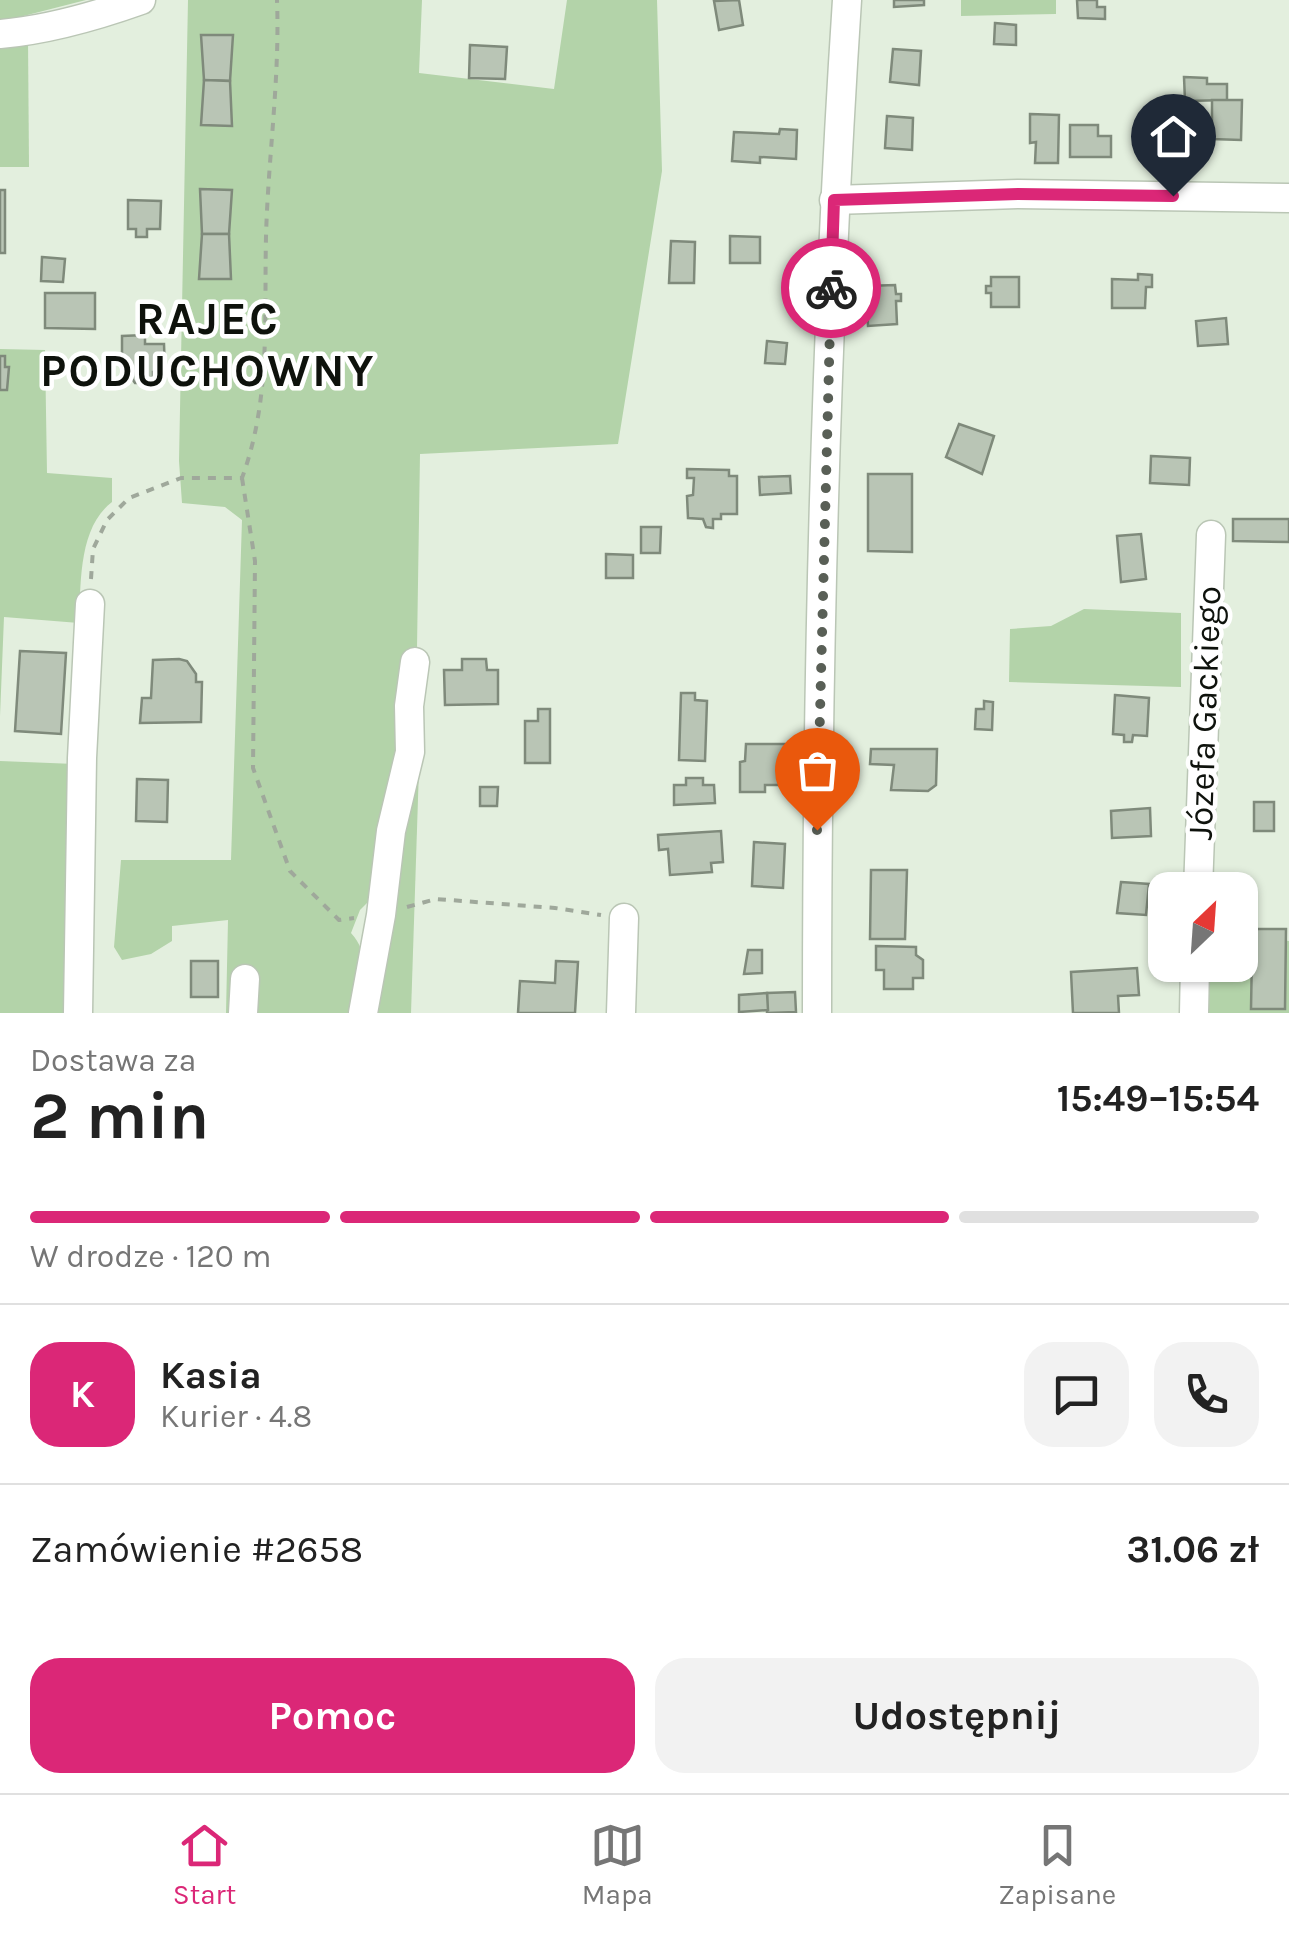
<!DOCTYPE html>
<html lang="pl">
<head>
<meta charset="utf-8">
<style>
  :root { --surface:#fff; --page:#f2f2f2; --text:#222; --muted:#767676; --line:#e0e0e0; --accent:#db2777 }
  body { margin:0; font-family:Karla,sans-serif; background:var(--page); color:var(--text); height:100vh; display:flex; flex-direction:column; font-size:38px; white-space:nowrap }
  * { box-sizing:border-box; margin:0 }
  p { font-size:32px; color:var(--muted) }
  .icon { flex:none; width:55px; height:55px; fill:none; stroke:currentColor; stroke-width:2; stroke-linecap:round; stroke-linejoin:round }
  .map { position:relative; height:1013px; overflow:hidden }
  .drawer { display:flex; flex-direction:column; background:var(--surface); flex:1 }
  .drawer>* { flex:none }
  .needle { width:65px; rotate:25deg }
  .tools { position:absolute; left:1148px; top:872px; display:grid; gap:20px }
  .tools a { display:grid; place-items:center; width:110px; height:110px; border-radius:20px; background:var(--surface); box-shadow:0 2px 8px #0004; font-size:50px }
  .pin { position:absolute; display:grid; place-items:center; width:85px; height:85px; color:#fff; margin:-102px -42px; border-radius:50% 50% 50% 0; rotate:-45deg; box-shadow:0 0 10px #0007 }
  .pin .icon { rotate:45deg }
  .courier { position:absolute; display:grid; place-items:center; width:100px; height:100px; margin:-50px; border:8px solid #db2777; border-radius:50%; background:#fff; color:#222; box-shadow:0 2px 12px #0007 }
  .headline em { font-style:normal; font-weight:700 }
  .headline div { display:flex; flex-direction:column-reverse }
  .headline { display:flex; align-items:center; justify-content:space-between; height:170px; padding:0 30px }
  h1 { font-size:65px; font-weight:700; line-height:75px }
  .bar { display:grid; grid-template-columns:repeat(4,1fr); gap:15px 10px; align-content:center; height:120px; padding:0 30px }
  .bar i { height:12px; border-radius:8px; background:var(--line) }
  .bar .current { background:var(--accent) }
  .bar p { grid-column:span 4 }
  .line { display:flex; align-items:center; gap:25px; padding:0 30px; border-top:2px solid var(--line) }
  .line div { flex:1 }
  .round { display:grid; place-items:center; flex:none; width:105px; height:105px; border-radius:30px; background:var(--page) }
  .primary-button { display:flex; gap:20px; margin-top:auto; padding:20px 30px }
  .primary-button a { flex:1; height:115px; border-radius:30px; background:var(--accent); color:#fff; font-size:40px; font-weight:700; line-height:115px; text-align:center }
  .primary-button a+a { background:var(--page); color:var(--text) }
  .tab-bar { display:flex; justify-content:space-around; align-items:center; height:140px; border-top:2px solid var(--line); background:var(--surface); font-size:28px; color:var(--muted) }
  .tab-bar a { display:grid; justify-items:center; gap:5px }
  .tab-bar .current { color:var(--accent) }
  .map>svg:first-child { display:block }
</style>
</head>
<body>
<div class="map">
<svg width="1289" height="1013" viewBox="0 0 1289 1013">
  <rect width="100%" height="100%" fill="#e3efde"/>
  <!-- green -->
  <g fill="#b3d3a9">
    <path d="M 0,0 L 86,0 L 0,22 Z"/>
    <path d="M 188,0 L 422,0 L 419,73 L 554,89 L 567,0 L 657,0 L 662,171 L 618,444 L 420,454 L 417,648 L 401,663 L 399,731 L 377,893 L 360,910 L 351,933 C 373,956 360,986 353,1013 L 226,1013 L 228,920 L 172,926 L 172,941 L 151,954 L 122,960 L 114,947 L 121,860 L 231,860 L 242,520 L 225,507 L 182,503 L 179,461 Z"/>
    <path d="M 961,0 L 1056,0 L 1056,14 L 961,16 Z"/>
    <path d="M 28,39 L 29,167 L 0,167 L 0,46 Z"/>
    <path d="M 0,349 L 45,350 L 47,473 L 112,478 L 112,502 C 78,528 81,584 79,623 L 4,617 L 0,716 Z"/>
    <path d="M 1084,609 L 1181,613 L 1181,687 L 1009,682 L 1010,629 L 1051,626 Z"/>
    <path d="M 0,761 L 75,764 L 71,1013 L 0,1013 Z"/>
    <path d="M 419,768 L 411,1013 L 373,1013 L 388,905 Z"/>
    <path d="M 1240,934 L 1289,941 L 1289,1013 L 1204,1013 L 1205,965 L 1240,965 Z"/>
  </g>
  <!-- building -->
  <g fill="#b9c5b5" stroke="#7f8a7b" stroke-width="2.5">
    <path d="M 739,0 L 743,25 L 719,30 L 714,1 Z"/>
    <path d="M 894,0 L 924,0 L 924,5 L 894,7 Z"/>
    <path d="M 1077,0 L 1097,0 L 1097,7 L 1105,7 L 1105,19 L 1078,18 Z"/>
    <path d="M 995,23 L 1016,25 L 1016,45 L 994,44 Z"/>
    <path d="M 201,35 L 233,35 L 230,81 L 204,80 Z"/>
    <path d="M 470,45 L 507,47 L 505,79 L 469,78 Z"/>
    <path d="M 893,49 L 921,51 L 919,85 L 890,82 Z"/>
    <path d="M 1184,77 L 1207,78 L 1207,84 L 1227,84 L 1227,100 L 1185,101 Z"/>
    <path d="M 204,80 L 230,81 L 232,126 L 201,125 Z"/>
    <path d="M 1212,100 L 1242,100 L 1241,140 L 1212,139 Z"/>
    <path d="M 1030,114 L 1059,115 L 1058,163 L 1035,163 L 1036,142 L 1030,143 Z"/>
    <path d="M 887,116 L 913,118 L 912,150 L 885,148 Z"/>
    <path d="M 1070,125 L 1098,125 L 1098,136 L 1111,136 L 1111,157 L 1070,157 Z"/>
    <path d="M 780,129 L 797,130 L 796,159 L 760,157 L 760,163 L 732,161 L 734,132 L 779,134 Z"/>
    <path d="M 200,189 L 232,190 L 229,234 L 202,234 Z"/>
    <rect x="0" y="190" width="5" height="63"/>
    <path d="M 128,200 L 161,201 L 160,229 L 147,229 L 147,237 L 136,237 L 136,229 L 128,229 Z"/>
    <path d="M 202,234 L 229,234 L 231,279 L 199,279 Z"/>
    <path d="M 730,236 L 760,237 L 760,263 L 730,263 Z"/>
    <path d="M 671,241 L 695,242 L 694,283 L 669,283 Z"/>
    <path d="M 42,257 L 65,259 L 63,282 L 41,281 Z"/>
    <path d="M 1138,274 L 1152,275 L 1152,287 L 1146,287 L 1145,308 L 1112,308 L 1112,279 L 1138,280 Z"/>
    <path d="M 991,277 L 1019,277 L 1019,307 L 991,307 L 991,293 L 986,293 L 986,286 L 991,286 Z"/>
    <path d="M 895,285 L 896,294 L 901,294 L 901,301 L 896,301 L 897,324 L 868,326 L 866,286 Z"/>
    <path d="M 45,293 L 95,293 L 95,329 L 45,328 Z"/>
    <path d="M 1226,318 L 1228,344 L 1198,346 L 1196,321 Z"/>
    <path d="M 145,335 L 145,344 L 164,344 L 165,373 L 153,372 L 153,383 L 135,383 L 130,376 L 122,376 L 122,336 Z"/>
    <path d="M 767,341 L 787,343 L 785,364 L 765,363 Z"/>
    <path d="M 0,356 L 5,356 L 5,367 L 9,367 L 7,390 L 0,390 Z"/>
    <path d="M 959,424 L 994,436 L 982,474 L 946,457 Z"/>
    <path d="M 1151,456 L 1190,458 L 1189,485 L 1150,483 Z"/>
    <path d="M 687,469 L 729,470 L 729,476 L 737,476 L 737,514 L 721,514 L 721,519 L 713,519 L 713,528 L 706,527 L 703,519 L 688,518 L 687,496 L 693,495 L 694,478 L 687,478 Z"/>
    <path d="M 868,474 L 912,474 L 912,552 L 868,551 Z"/>
    <path d="M 790,476 L 791,493 L 760,495 L 759,477 Z"/>
    <path d="M 1233,519 L 1289,519 L 1289,542 L 1233,541 Z"/>
    <path d="M 641,527 L 661,527 L 660,553 L 641,553 Z"/>
    <path d="M 1141,534 L 1146,579 L 1121,582 L 1117,536 Z"/>
    <path d="M 606,554 L 633,555 L 633,578 L 606,578 Z"/>
    <path d="M 20,651 L 66,653 L 61,734 L 15,731 Z"/>
    <path d="M 179,659 L 187,661 L 196,674 L 196,682 L 202,682 L 201,722 L 140,723 L 142,698 L 151,698 L 153,660 Z"/>
    <path d="M 462,659 L 486,659 L 487,670 L 498,670 L 498,704 L 445,705 L 444,670 L 462,670 Z"/>
    <path d="M 681,693 L 695,693 L 695,700 L 707,701 L 705,761 L 679,760 Z"/>
    <path d="M 1115,695 L 1149,698 L 1147,736 L 1133,735 L 1132,742 L 1124,742 L 1124,735 L 1113,734 Z"/>
    <path d="M 984,701 L 993,702 L 992,730 L 975,729 L 976,709 L 984,709 Z"/>
    <path d="M 538,709 L 550,709 L 550,763 L 525,763 L 525,721 L 538,721 Z"/>
    <path d="M 746,744 L 787,744 L 787,765 L 782,766 L 781,785 L 765,785 L 765,792 L 740,792 L 740,762 L 745,761 Z"/>
    <path d="M 871,749 L 937,749 L 936,785 L 928,791 L 891,790 L 894,765 L 870,764 Z"/>
    <path d="M 686,778 L 703,778 L 703,785 L 714,785 L 715,803 L 674,805 L 674,785 L 686,785 Z"/>
    <path d="M 137,779 L 168,780 L 167,822 L 136,821 Z"/>
    <path d="M 480,787 L 498,787 L 497,806 L 480,806 Z"/>
    <rect x="1254" y="802" width="20" height="29"/>
    <path d="M 1150,808 L 1151,836 L 1112,838 L 1111,811 Z"/>
    <path d="M 721,831 L 723,862 L 711,863 L 712,872 L 670,875 L 668,849 L 659,850 L 658,835 Z"/>
    <path d="M 754,842 L 785,844 L 783,888 L 752,886 Z"/>
    <path d="M 871,870 L 907,870 L 905,939 L 870,939 Z"/>
    <path d="M 1121,882 L 1149,884 L 1146,915 L 1117,913 Z"/>
    <path d="M 1243,929 L 1286,929 L 1285,1009 L 1251,1009 L 1252,954 L 1243,954 Z"/>
    <path d="M 876,946 L 916,947 L 916,955 L 923,960 L 923,978 L 913,978 L 913,989 L 884,989 L 884,970 L 876,970 Z"/>
    <path d="M 748,950 L 762,950 L 762,973 L 744,974 Z"/>
    <rect x="191" y="961" width="27" height="36"/>
    <path d="M 556,961 L 578,962 L 575,1013 L 518,1013 L 520,981 L 555,983 Z"/>
    <path d="M 1137,968 L 1139,995 L 1118,996 L 1119,1013 L 1073,1013 L 1071,972 Z"/>
    <path d="M 795,992 L 796,1012 L 767,1013 L 767,993 Z"/>
    <path d="M 767,993 L 768,1010 L 739,1012 L 739,995 Z"/>
  </g>
  <g fill="none" stroke-linecap="round" stroke-linejoin="round">
    <defs>
      <g id="minor">
        <path d="M 0,34 C 48,30 96,16 141,0"/>
        <path d="M 834,200 L 1018,194 L 1289,198"/>
        <path d="M 1198,890 L 1211,535"/>
        <path d="M 78,1013 L 82,758 L 90,604"/>
        <path d="M 243,1013 L 245,979"/>
        <path d="M 363,1013 L 381,915 L 391,831 L 410,752 L 409,706 L 415,662"/>
        <path d="M 621,1013 L 624,918"/>
        <path d="M 817,1013 C 817,675 825,337 847,0"/>
        <path d="M 1194,1013 L 1195,965"/>
      </g>
    </defs>
    <!-- minor casing -->
    <use href="#minor" stroke="#bac6b5" stroke-width="31"/>
    <!-- path -->
    <g stroke="#9fa89b" stroke-width="4" stroke-dasharray="8 8" stroke-linecap="butt">
      <path d="M 242,478 L 255,561 L 253,768 L 290,871 L 339,920 L 354,918"/>
      <path d="M 91,579 L 93,549 L 107,520 L 129,498 L 181,478 L 242,478 C 271,399 264,320 266,237 C 268,158 280,78 277,0"/>
      <path d="M 407,907 L 436,899 L 555,908 L 601,915"/>
    </g>
    <!-- minor -->
    <use href="#minor" stroke="#fff" stroke-width="28"/>
  </g>
  <g fill="none" stroke-linecap="round" stroke-linejoin="round">
    <!-- done -->
    <path stroke="#595f56" stroke-width="10" stroke-dasharray="0 18" d="M 817,830 L 831,288"/>
    <!-- route -->
    <path stroke="#db2777" stroke-width="12" d="M 831,288 L 834,200 L 1018,194 L 1173,196"/>
  </g>
  <g text-anchor="middle" stroke-width="9" stroke-linejoin="round" paint-order="stroke">
    <!-- street labels -->
    <g font-size="35" fill="#0e120c" stroke="#fff">
      <text transform="translate(1204 713) rotate(-88)" y="12">Józefa Gackiego</text>
    </g>
    <!-- district labels -->
    <g font-size="45" font-weight="bold" letter-spacing="2.5" fill="#0e120c" stroke="#fff">
      <text x="208" y="334">RAJEC<tspan x="208" dy="52">PODUCHOWNY</tspan></text>
    </g>
  </g>
</svg>
<div class="tools">
<a><svg class="needle" viewBox="-14 -14 28 28"><path d="M0-13l5 13h-10z" fill="#e53935"/><path d="M0 13l5-13h-10z" fill="#767676"/></svg></a>
</div>
<div class="pin" style="left:817px;top:830px;background:#ea580c"><svg class="icon" aria-label="bag" viewBox="0 0 24 24"><path d="M5 8h14l-1 12H6zM9 8a3 3 0 0 1 6 0"/></svg></div>
<div class="pin" style="left:1173px;top:196px;background:#1f2937"><svg class="icon" aria-label="home" viewBox="0 0 24 24"><path d="M3 11l9-7 9 7M6 9v11h12V9"/></svg></div>
<div class="courier" style="left:831px;top:288px"><svg class="icon" aria-label="bike" viewBox="0 0 24 24"><circle cx="6" cy="16" r="4"/><circle cx="18" cy="16" r="4"/><path d="M6 16l4-8h5l3 8M10 8l3 8H6M13 5h3"/></svg></div>
</div>
<section class="drawer">
<div class="headline"><div><h1>2 min</h1><p>Dostawa za</p></div><em>15:49–15:54</em></div>
<div class="bar"><i class="current"></i><i class="current"></i><i class="current"></i><i></i><p>W drodze · 120 m</p></div>
<div class="line" style="height:180px"><b class="round" style="background:var(--accent);color:#fff">K</b><div><b>Kasia</b><p>Kurier · 4.8</p></div><a class="round"><svg class="icon" aria-label="chat" viewBox="0 0 24 24"><path d="M4 5h16v11H9l-5 4z"/></svg></a><a class="round"><svg class="icon" aria-label="phone" viewBox="0 0 24 24"><path d="M5 4h4l2 5-3 2q2 4 5 5l2-3 5 2v4C11 20 4 13 5 4z"/></svg></a></div>
<div class="line" style="height:130px"><div>Zamówienie #2658</div><b>31.06 zł</b></div>
<div class="primary-button"><a>Pomoc</a><a>Udostępnij</a></div>
</section>
<nav class="tab-bar">
<a class="current"><svg class="icon" aria-label="home" viewBox="0 0 24 24"><path d="M3 11l9-7 9 7M6 9v11h12V9"/></svg>Start</a>
<a><svg class="icon" aria-label="map" viewBox="0 0 24 24"><path d="M3 6l6-2 6 2 6-2v14l-6 2-6-2-6 2zM9 4v14M15 6v14"/></svg>Mapa</a>
<a><svg class="icon" aria-label="saved" viewBox="0 0 24 24"><path d="M7 4h10v16l-5-4-5 4z"/></svg>Zapisane</a>
</nav>
</body>
</html>
